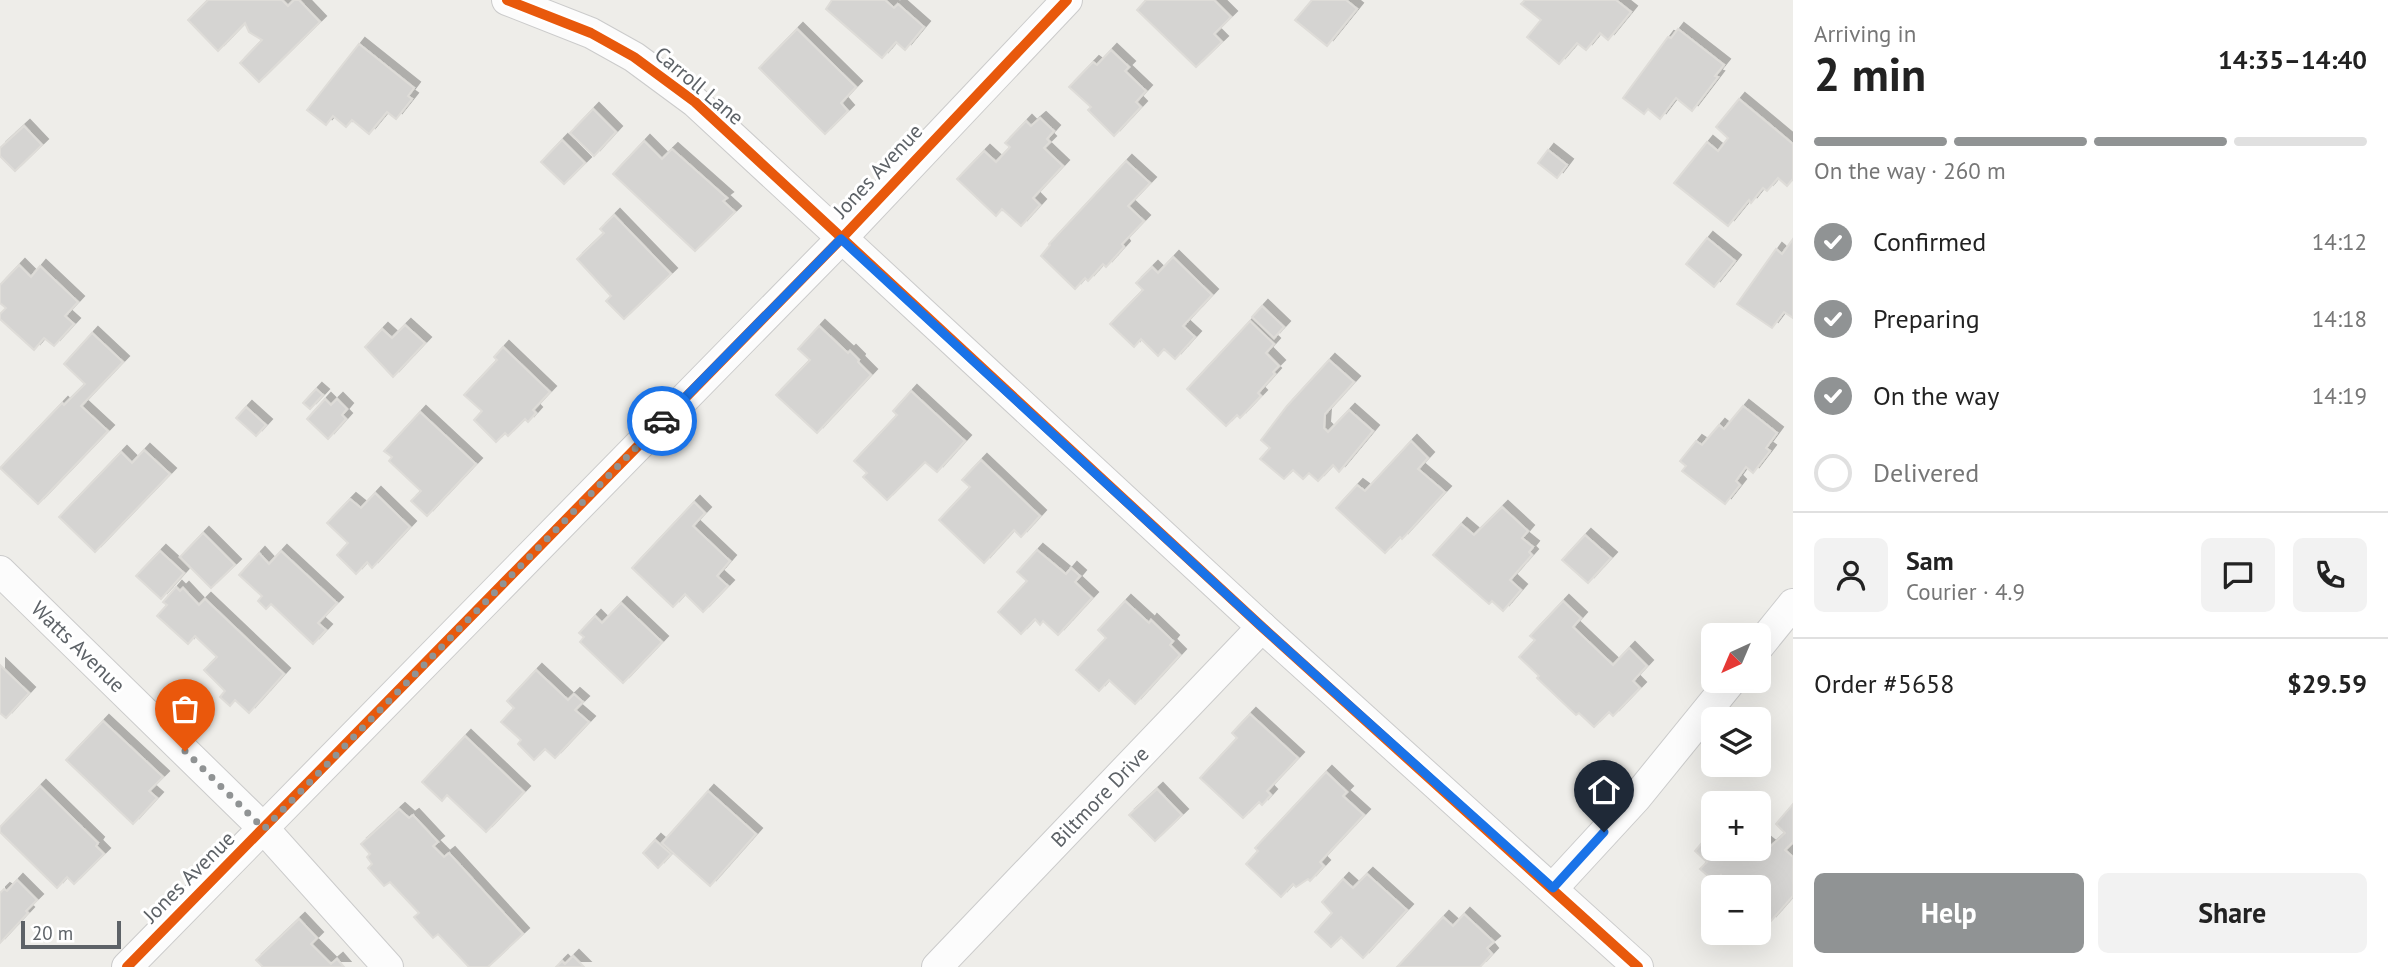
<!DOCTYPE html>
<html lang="en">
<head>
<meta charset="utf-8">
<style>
  :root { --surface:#fff; --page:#f2f2f2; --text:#222; --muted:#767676; --line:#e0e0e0; --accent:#909394 }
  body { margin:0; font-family:"PT Sans",sans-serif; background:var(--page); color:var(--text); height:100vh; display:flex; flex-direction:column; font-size:26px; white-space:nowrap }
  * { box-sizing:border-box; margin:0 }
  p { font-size:23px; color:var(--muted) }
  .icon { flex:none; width:38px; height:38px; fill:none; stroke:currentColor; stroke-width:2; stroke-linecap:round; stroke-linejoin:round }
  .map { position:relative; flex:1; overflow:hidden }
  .panel { display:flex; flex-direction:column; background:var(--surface); width:595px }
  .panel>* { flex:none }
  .needle { width:46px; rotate:224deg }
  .buttons { position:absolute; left:1701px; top:623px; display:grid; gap:14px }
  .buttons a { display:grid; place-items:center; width:70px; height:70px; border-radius:10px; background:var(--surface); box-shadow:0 7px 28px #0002; font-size:35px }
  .scale { position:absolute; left:21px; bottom:18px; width:100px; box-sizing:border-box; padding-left:7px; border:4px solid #5d6267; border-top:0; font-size:19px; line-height:24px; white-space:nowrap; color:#5d6267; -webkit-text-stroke:5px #fff; paint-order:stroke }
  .pin { position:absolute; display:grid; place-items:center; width:60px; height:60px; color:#fff; margin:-72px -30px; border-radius:50% 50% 50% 0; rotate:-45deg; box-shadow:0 0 7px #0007 }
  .pin .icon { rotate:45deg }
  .courier { position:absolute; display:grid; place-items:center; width:70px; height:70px; margin:-35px; border:5px solid #1a73e8; border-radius:50%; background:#fff; color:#222; box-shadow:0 2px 9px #0007 }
  .overview em { font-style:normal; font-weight:700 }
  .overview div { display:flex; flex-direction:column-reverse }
  .overview { display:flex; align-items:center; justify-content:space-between; height:119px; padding:0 21px }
  h1 { font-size:46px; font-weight:700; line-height:52px }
  .bar { display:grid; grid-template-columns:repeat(4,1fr); gap:10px 7px; align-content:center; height:84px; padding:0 21px }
  .bar i { height:9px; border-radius:5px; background:var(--line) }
  .bar .active { background:var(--accent) }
  .bar p { grid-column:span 4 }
  .line { display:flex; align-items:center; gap:18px; padding:0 21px; border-top:2px solid var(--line) }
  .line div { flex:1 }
  .round { display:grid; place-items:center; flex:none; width:74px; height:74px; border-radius:10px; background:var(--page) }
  ol { padding:0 21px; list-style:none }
  li { display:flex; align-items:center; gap:21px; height:77px }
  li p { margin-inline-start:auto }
  li .icon { padding:7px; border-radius:50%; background:var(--accent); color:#fff; stroke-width:4 }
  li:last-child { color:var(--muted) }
  li i { width:38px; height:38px; border:4px solid var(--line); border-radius:50% }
  .primary-button { display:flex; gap:14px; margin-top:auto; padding:14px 21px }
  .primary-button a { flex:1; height:80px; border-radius:10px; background:var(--accent); color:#fff; font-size:28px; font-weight:700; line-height:80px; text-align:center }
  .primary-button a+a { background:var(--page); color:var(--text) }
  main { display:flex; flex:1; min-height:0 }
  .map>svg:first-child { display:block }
</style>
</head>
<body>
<main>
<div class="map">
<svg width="1793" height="967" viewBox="0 0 1793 967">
  <defs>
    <filter id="shadow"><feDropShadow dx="6" dy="-6" stdDeviation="0" flood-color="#0004"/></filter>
  </defs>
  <rect width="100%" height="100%" fill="#eeede9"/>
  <!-- building -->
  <g fill="#d5d4d2" stroke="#dedcd8" stroke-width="2" filter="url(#shadow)">
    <path d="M 208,0 L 282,0 L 288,6 L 294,0 L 299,0 L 320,22 L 259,82 L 240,63 L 262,40 L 249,32 L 245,23 L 218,51 L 188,20 Z"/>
    <path d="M 832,0 L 885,0 L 894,8 L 898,4 L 924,27 L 905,50 L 896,42 L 882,58 L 826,9 Z"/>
    <path d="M 1146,0 L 1214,0 L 1231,17 L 1214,34 L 1222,42 L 1196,67 L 1137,10 Z"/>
    <path d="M 1312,0 L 1346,0 L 1357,9 L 1327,46 L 1295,20 Z"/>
    <path d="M 1525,0 L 1616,0 L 1631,12 L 1608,40 L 1600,33 L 1586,50 L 1577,43 L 1559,64 L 1527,37 L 1541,20 L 1521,4 Z"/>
    <path d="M 797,29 L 856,87 L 841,103 L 848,111 L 825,134 L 759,68 Z"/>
    <path d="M 1678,29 L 1724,65 L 1715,76 L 1718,77 L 1692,111 L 1676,98 L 1660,119 L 1648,109 L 1644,114 L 1623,98 L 1668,37 L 1671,38 Z"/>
    <path d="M 359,44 L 414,88 L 408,96 L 412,99 L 396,119 L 387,112 L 369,134 L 352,120 L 346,127 L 333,116 L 326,125 L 307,110 Z"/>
    <path d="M 1111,50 L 1129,67 L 1125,71 L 1146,91 L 1136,102 L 1141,107 L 1114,136 L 1088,110 L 1091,107 L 1069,87 L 1093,62 L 1097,65 Z"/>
    <path d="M 1739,99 L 1793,144 L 1793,179 L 1787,186 L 1778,178 L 1767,191 L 1763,188 L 1751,203 L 1749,200 L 1728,226 L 1674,183 L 1707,142 L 1718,151 L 1728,138 L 1716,127 Z"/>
    <path d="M 593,109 L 616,132 L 594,156 L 570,133 Z"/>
    <path d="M 1040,118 L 1054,131 L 1047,139 L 1050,142 L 1044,148 L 1063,166 L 1033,198 L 1040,205 L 1021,226 L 1002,209 L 996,216 L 957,179 L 984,151 L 996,162 L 1010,147 L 1005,143 L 1026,121 L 1031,126 Z"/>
    <path d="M 24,126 L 42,145 L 15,171 L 0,156 L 0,148 Z"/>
    <path d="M 562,140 L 585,163 L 564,184 L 541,162 Z"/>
    <path d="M 644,141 L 662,159 L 672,149 L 727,198 L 723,201 L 735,212 L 695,251 L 613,174 Z"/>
    <path d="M 1548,150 L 1567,165 L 1557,178 L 1538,163 Z"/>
    <path d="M 1126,161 L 1150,183 L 1128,206 L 1144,221 L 1122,244 L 1124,247 L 1106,267 L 1103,264 L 1088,281 L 1085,278 L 1075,289 L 1041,256 L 1050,245 L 1049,244 Z"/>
    <path d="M 614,215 L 671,274 L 624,319 L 606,301 L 611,296 L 577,259 L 604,233 L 600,229 Z"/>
    <path d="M 1707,238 L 1735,261 L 1714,287 L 1686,264 Z"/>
    <path d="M 1793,239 L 1793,318 L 1784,312 L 1772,328 L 1737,304 L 1776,249 L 1782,254 Z"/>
    <path d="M 1173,257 L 1212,295 L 1183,326 L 1195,337 L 1175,359 L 1164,349 L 1158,356 L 1141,339 L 1134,347 L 1110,324 L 1143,290 L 1136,283 L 1152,267 L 1158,273 Z"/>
    <path d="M 19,265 L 31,277 L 40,266 L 78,302 L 65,316 L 74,324 L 54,346 L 44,338 L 34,350 L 0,319 L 0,314 L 6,308 L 0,303 L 0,285 Z"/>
    <path d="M 1262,306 L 1284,327 L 1274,338 L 1252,317 Z"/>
    <path d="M 1250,321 L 1274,344 L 1266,353 L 1279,366 L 1273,372 L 1275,374 L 1258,393 L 1261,396 L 1240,418 L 1237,415 L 1226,426 L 1187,389 Z"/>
    <path d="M 405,325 L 425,343 L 393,377 L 365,347 L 382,329 L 392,338 Z"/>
    <path d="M 819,326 L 848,353 L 850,351 L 859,360 L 858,362 L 871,375 L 817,433 L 776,395 L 810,360 L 798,349 Z"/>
    <path d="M 92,333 L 123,362 L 81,406 L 108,431 L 38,504 L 0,468 L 62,403 L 64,405 L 85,384 L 64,364 Z"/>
    <path d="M 503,347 L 550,392 L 533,410 L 536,413 L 528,422 L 525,419 L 508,436 L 505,433 L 496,442 L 474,420 L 482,411 L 464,395 L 497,360 L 494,357 Z"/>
    <path d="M 1329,360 L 1354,382 L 1325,414 L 1324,428 L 1328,432 L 1349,410 L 1373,431 L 1339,472 L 1333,465 L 1318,481 L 1309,473 L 1303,479 L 1293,470 L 1284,479 L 1260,459 L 1270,448 L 1261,440 L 1287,406 Z"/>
    <path d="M 316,389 L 323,395 L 310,409 L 303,403 Z"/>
    <path d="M 911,391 L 965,441 L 937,472 L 925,462 L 887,500 L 863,477 L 867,473 L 854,461 L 897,415 L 893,411 Z"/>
    <path d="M 325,399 L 331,405 L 337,399 L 347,409 L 342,415 L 346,419 L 328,439 L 307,419 Z"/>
    <path d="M 1743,406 L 1777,433 L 1766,448 L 1770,451 L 1753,473 L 1746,467 L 1736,481 L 1740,485 L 1725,504 L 1682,471 L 1686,466 L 1680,461 L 1696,441 L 1702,445 L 1719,425 L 1724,429 Z"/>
    <path d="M 246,407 L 266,425 L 256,436 L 236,418 Z"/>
    <path d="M 420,412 L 476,464 L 427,516 L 411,501 L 421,491 L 389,461 L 392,457 L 384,451 Z"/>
    <path d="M 1411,441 L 1428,458 L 1418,469 L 1445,492 L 1402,539 L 1400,537 L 1385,553 L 1336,508 L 1357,485 L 1365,491 Z"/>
    <path d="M 144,450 L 170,474 L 95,552 L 59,517 L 121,452 L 132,463 Z"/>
    <path d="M 981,460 L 1040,516 L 1021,537 L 1014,530 L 984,563 L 939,520 L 970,487 L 962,480 Z"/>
    <path d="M 375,493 L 410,527 L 372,568 L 367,562 L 356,574 L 337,555 L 348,543 L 327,523 L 350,499 L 361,508 Z"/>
    <path d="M 694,502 L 705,513 L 693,526 L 730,561 L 717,576 L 728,586 L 703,612 L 685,594 L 673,607 L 632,568 Z"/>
    <path d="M 1502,507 L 1528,531 L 1522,538 L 1533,547 L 1529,552 L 1532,555 L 1510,580 L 1521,590 L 1503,611 L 1492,601 L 1489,604 L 1433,555 L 1461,524 L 1474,535 Z"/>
    <path d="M 203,533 L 235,565 L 211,588 L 180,557 Z"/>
    <path d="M 1585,535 L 1611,558 L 1588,583 L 1562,560 Z"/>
    <path d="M 1037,550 L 1066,574 L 1071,568 L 1080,576 L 1075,582 L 1092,598 L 1058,635 L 1043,621 L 1040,625 L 1035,619 L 1021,634 L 998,612 L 1027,581 L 1017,572 Z"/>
    <path d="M 160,551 L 184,573 L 161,599 L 136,576 Z"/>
    <path d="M 281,551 L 337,603 L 318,623 L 326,630 L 313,644 L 271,604 L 266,609 L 258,601 L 262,596 L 239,575 L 259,553 L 269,564 Z"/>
    <path d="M 176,587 L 180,591 L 183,588 L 199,605 L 205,599 L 284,674 L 249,713 L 235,700 L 230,706 L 220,697 L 225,691 L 204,670 L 217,657 L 195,636 L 188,644 L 157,616 L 167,605 L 163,602 Z"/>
    <path d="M 1125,601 L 1149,623 L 1151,620 L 1173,641 L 1170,645 L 1180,655 L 1135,704 L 1109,680 L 1099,691 L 1076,670 L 1106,638 L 1098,630 Z"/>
    <path d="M 1563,601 L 1581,618 L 1573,627 L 1613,665 L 1629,648 L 1647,666 L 1633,681 L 1640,688 L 1613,716 L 1609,712 L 1594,727 L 1579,713 L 1576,715 L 1537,678 L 1539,676 L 1519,657 L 1535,640 L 1530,636 Z"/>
    <path d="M 621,603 L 662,642 L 623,683 L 580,642 L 584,637 L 579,633 L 595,616 L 602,623 Z"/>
    <path d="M 0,665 L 29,693 L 6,718 L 0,713 Z"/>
    <path d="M 536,670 L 568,700 L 574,694 L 583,702 L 575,710 L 589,722 L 555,758 L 545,749 L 534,760 L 518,744 L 521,740 L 501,722 L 514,708 L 507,701 Z"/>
    <path d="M 1250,714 L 1298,758 L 1267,791 L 1271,795 L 1262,805 L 1259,802 L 1243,818 L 1200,778 L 1237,738 L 1232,733 Z"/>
    <path d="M 103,721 L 163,777 L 149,791 L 157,798 L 133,824 L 66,760 Z"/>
    <path d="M 465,736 L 524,792 L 486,832 L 447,795 L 442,801 L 422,782 Z"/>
    <path d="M 1326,772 L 1347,792 L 1343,796 L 1364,815 L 1320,862 L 1324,866 L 1310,881 L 1308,879 L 1296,887 L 1293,884 L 1281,897 L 1246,864 L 1258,851 L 1255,848 Z"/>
    <path d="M 40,786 L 98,843 L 96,846 L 104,854 L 74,884 L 67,877 L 57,888 L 0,832 L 0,827 Z"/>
    <path d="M 1157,789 L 1182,815 L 1155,841 L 1129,815 Z"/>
    <path d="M 708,791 L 756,834 L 710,886 L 662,843 Z"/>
    <path d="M 1793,804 L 1793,842 L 1785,850 L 1793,857 L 1793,896 L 1770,922 L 1759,912 L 1759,887 L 1729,887 L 1731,885 L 1721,875 L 1715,882 L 1700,869 L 1707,862 L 1695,851 L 1713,830 L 1713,849 L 1759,849 L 1759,838 L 1770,847 L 1785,833 L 1776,824 Z"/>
    <path d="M 399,809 L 409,818 L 413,815 L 438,842 L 433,846 L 444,857 L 449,853 L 523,934 L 488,967 L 469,967 L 438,934 L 433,938 L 414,917 L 419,913 L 390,882 L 384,886 L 368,868 L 372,864 L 367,857 L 370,854 L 361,844 Z"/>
    <path d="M 655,840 L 671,854 L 658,868 L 643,853 Z"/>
    <path d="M 1367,874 L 1407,910 L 1363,958 L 1341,937 L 1331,947 L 1315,932 L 1332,913 L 1322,902 L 1343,879 L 1353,888 Z"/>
    <path d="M 17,880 L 37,900 L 26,911 L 28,913 L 0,943 L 0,893 L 4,889 L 7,891 Z"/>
    <path d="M 1464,914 L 1494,942 L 1487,948 L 1492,954 L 1480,967 L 1397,967 L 1443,917 L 1453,926 Z"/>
    <path d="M 299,919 L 317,938 L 311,944 L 331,964 L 337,959 L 344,967 L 263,967 L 256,960 Z"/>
    <path d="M 573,956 L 584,967 L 556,967 L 562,961 L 565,964 Z"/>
  </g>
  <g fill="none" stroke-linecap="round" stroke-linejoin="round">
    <defs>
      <g id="minor">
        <path d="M 507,0 L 591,33 L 634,57 L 695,102 L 1262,627 L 1638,967"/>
        <path d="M 0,571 L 264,829 L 388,967"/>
        <path d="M 1759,646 L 1793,604"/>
        <path d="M 1553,888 L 1636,798 L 1731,681"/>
        <path d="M 127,967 L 841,239 L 1067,0"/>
        <path d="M 937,967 L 1262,627"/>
      </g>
    </defs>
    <!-- minor casing -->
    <use href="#minor" stroke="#cbcbcb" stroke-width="32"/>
    <!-- minor -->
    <use href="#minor" stroke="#fcfcfc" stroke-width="30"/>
    <defs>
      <g id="cycleway">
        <path d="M 507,0 L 591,33 L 634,57 L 695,102 L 1262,627 L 1638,967"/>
        <path d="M 127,967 L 841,239 L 1067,0"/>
      </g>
    </defs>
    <!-- cycleway casing -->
    <use href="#cycleway" stroke="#fff" stroke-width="15"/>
    <!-- cycleway -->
    <use href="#cycleway" stroke="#e8590c" stroke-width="10"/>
  </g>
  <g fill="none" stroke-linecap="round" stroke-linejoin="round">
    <!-- done -->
    <path stroke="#909394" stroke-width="7" stroke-dasharray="0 12.6" d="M 185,751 L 264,829 L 662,421"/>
    <!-- route -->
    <path stroke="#1a73e8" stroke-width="9" d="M 662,421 L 841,239 L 1262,627 L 1553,888 L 1604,832"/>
  </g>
  <g text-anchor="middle" stroke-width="6" stroke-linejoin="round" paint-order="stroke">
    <!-- street labels -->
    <g font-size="21" fill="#5d6267" stroke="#fff">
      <text transform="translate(699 86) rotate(40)" y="7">Carroll Lane</text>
      <text transform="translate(878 171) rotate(-47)" y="7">Jones Avenue</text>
      <text transform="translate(78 647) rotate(44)" y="7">Watts Avenue</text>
      <text transform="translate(1100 797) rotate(-46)" y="7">Biltmore Drive</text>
      <text transform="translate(189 877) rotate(-45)" y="7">Jones Avenue</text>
    </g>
  </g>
</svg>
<div class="buttons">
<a><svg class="needle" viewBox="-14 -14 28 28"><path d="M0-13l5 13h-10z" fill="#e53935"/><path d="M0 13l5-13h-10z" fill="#767676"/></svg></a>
<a><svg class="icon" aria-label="layers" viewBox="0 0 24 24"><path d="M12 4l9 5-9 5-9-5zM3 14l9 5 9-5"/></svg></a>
<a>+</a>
<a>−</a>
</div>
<div class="scale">20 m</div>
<div class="pin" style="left:185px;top:751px;background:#ea580c"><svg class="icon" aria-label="bag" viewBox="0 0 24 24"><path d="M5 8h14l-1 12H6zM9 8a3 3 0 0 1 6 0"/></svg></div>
<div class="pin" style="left:1604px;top:832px;background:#1f2937"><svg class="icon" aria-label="home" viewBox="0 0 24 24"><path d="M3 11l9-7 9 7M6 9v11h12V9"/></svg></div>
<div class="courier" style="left:662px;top:421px"><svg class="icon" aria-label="car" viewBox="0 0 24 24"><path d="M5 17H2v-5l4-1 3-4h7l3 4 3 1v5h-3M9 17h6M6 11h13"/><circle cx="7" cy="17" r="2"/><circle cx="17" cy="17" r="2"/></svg></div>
</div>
<section class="panel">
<div class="overview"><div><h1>2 min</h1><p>Arriving in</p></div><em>14:35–14:40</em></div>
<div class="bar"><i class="active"></i><i class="active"></i><i class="active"></i><i></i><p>On the way · 260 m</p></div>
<ol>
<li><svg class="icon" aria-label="check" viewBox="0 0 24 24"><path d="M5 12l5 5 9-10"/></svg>Confirmed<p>14:12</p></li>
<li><svg class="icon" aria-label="check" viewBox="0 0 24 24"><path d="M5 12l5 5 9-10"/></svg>Preparing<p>14:18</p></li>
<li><svg class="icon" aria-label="check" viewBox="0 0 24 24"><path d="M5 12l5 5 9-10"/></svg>On the way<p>14:19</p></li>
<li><i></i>Delivered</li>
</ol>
<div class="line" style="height:126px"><a class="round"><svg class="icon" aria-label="person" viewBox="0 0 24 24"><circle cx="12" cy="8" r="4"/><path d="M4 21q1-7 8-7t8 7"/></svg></a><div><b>Sam</b><p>Courier · 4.9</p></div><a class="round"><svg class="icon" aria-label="chat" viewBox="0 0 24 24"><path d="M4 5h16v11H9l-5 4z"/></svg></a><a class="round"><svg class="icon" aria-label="phone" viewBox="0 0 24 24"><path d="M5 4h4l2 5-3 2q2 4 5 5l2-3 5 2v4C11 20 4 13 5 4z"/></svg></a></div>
<div class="line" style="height:91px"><div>Order #5658</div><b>$29.59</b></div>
<div class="primary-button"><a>Help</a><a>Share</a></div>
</section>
</main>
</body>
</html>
